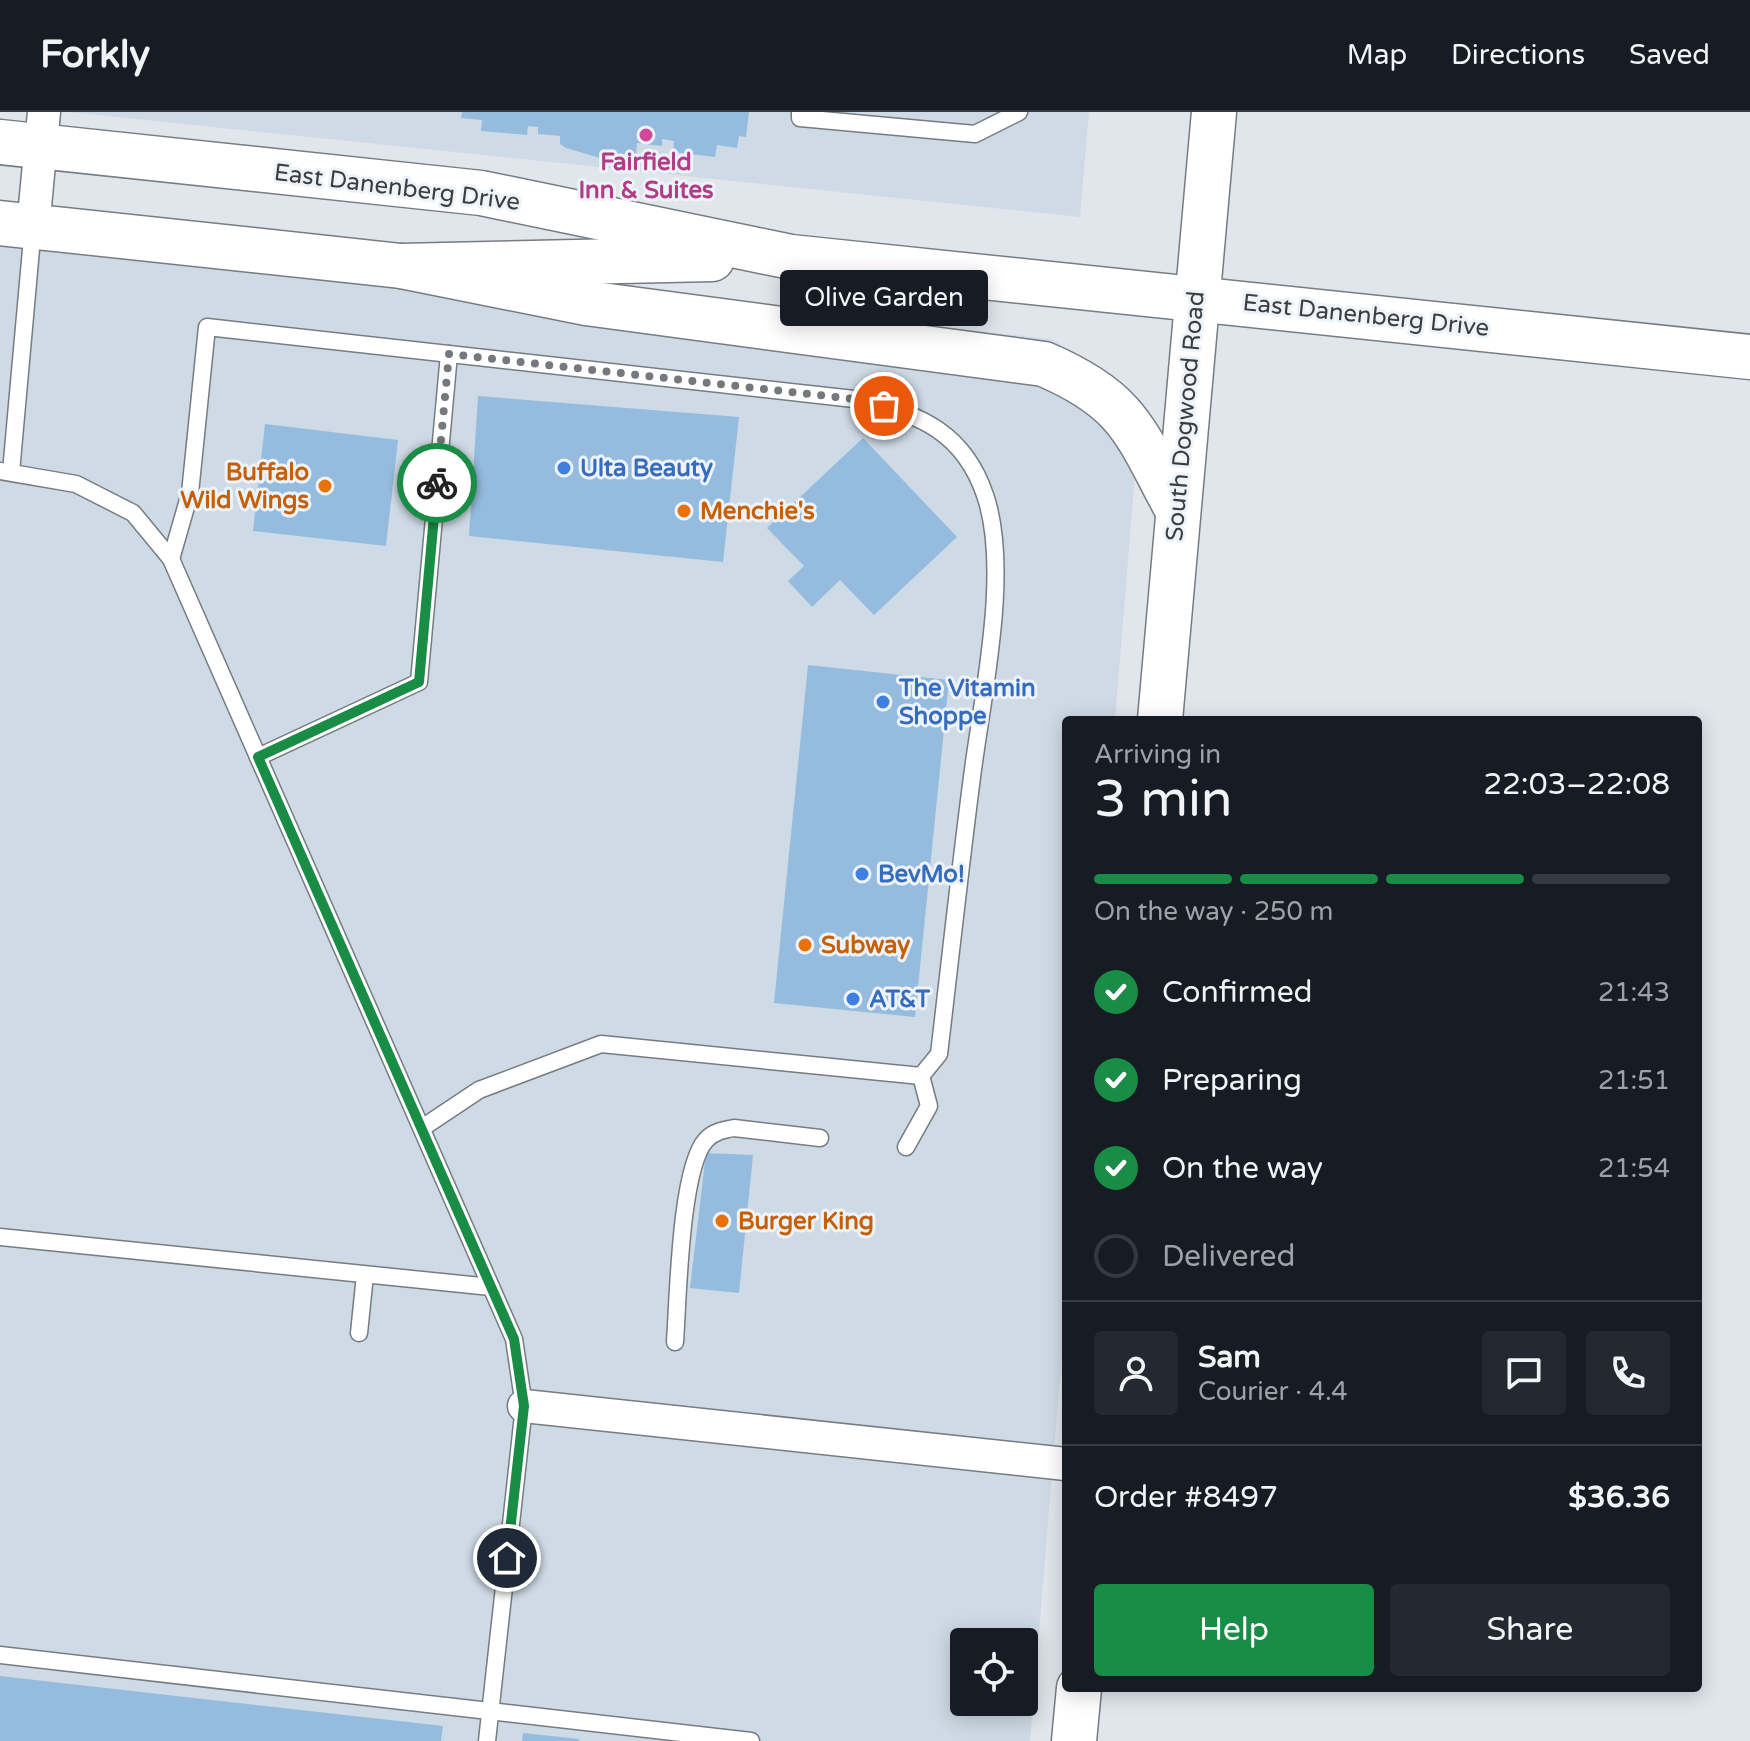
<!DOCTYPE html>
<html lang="en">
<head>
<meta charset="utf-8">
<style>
  :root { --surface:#171b24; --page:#242831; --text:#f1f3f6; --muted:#9ea1a6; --line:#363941; --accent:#198c46 }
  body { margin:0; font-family:"Varela Round",sans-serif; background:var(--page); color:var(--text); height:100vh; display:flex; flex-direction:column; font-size:30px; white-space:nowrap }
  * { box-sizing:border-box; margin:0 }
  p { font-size:26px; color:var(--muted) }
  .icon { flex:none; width:44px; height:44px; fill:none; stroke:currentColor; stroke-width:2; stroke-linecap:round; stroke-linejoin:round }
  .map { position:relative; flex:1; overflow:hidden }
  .side { position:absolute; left:1062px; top:604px; width:640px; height:976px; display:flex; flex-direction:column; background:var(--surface); border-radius:8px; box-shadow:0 4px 20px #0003 }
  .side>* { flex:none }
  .buttons { position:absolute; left:950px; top:1516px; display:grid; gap:16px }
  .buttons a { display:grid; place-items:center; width:88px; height:88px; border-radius:8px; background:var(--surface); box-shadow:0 4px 20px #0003; font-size:40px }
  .pin { position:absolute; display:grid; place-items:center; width:68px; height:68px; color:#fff; margin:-34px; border:4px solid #fff; border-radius:50%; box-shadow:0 2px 8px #0007 }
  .courier { position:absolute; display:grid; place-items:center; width:80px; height:80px; margin:-40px; border:6px solid #198c46; border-radius:50%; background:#fff; color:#222; box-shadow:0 2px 10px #0007 }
  .bubble { position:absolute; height:56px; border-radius:8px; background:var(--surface); box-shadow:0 4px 20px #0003; font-size:26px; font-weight:600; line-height:56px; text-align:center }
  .overview em { font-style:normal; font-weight:600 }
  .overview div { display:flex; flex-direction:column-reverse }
  .overview { display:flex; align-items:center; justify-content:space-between; height:136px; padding:0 32px }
  h1 { font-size:52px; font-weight:600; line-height:60px }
  .bar { display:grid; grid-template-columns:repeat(4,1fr); gap:12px 8px; align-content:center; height:96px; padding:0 32px }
  .bar i { height:10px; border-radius:6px; background:var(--line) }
  .bar .on { background:var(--accent) }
  .bar p { grid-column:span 4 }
  .line { display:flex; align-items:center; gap:20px; padding:0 32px; border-top:2px solid var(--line) }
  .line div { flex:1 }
  .round { display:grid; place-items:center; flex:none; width:84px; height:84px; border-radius:8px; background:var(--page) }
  ol { padding:0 32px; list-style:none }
  li { display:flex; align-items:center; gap:24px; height:88px }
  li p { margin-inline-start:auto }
  li .icon { padding:8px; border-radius:50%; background:var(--accent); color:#fff; stroke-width:4 }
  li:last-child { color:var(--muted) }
  li i { width:44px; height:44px; border:4px solid var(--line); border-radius:50% }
  .action { display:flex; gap:16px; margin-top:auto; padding:16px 32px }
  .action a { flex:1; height:92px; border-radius:8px; background:var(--accent); color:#fff; font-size:32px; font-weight:600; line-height:92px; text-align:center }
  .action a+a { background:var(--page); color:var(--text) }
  header { display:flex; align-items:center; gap:48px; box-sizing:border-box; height:112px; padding:0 40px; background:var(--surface); border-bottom:2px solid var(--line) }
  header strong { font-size:38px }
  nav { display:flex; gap:44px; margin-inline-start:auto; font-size:28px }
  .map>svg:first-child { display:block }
</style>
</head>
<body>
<header>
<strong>Forkly</strong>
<nav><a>Map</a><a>Directions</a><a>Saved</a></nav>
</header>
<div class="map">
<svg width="1750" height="1629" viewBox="0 0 1750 1629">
  <rect width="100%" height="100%" fill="#e0e6ec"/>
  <!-- built -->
  <g fill="#cedae5" fill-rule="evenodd">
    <path d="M 69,0 L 1089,0 L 1080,105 Z"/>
    <path d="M 0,116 L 1051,227 L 1141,288 L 1115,608 L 1066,608 L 1066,1193 L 1030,1629 L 0,1629 ZM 964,1530 L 1024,1530 L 1024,1590 L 964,1590 Z"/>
  </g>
  <!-- building -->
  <g fill="#95bcde">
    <path d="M 462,0 L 749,0 L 746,25 L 739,24 L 737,36 L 717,33 L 715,45 L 673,40 L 674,29 L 662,27 L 662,34 L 637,31 L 636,43 L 600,46 L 566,36 L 560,32 L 560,24 L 538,22 L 538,15 L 528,14 L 527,23 L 481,19 L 482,8 L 461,6 Z"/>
    <path d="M 478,284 L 739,305 L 723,450 L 469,424 Z"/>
    <path d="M 265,312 L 398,328 L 386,434 L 253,419 Z"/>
    <path d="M 863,326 L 957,425 L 874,503 L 840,468 L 812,495 L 788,469 L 804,454 L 767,416 Z"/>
    <path d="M 808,553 L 949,568 L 915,905 L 774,891 Z"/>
    <path d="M 706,1041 L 753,1043 L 739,1181 L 690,1176 Z"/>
    <path d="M 0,1564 L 443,1614 L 441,1629 L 0,1629 Z"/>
    <path d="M 523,1621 L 579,1627 L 579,1629 L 522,1629 Z"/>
  </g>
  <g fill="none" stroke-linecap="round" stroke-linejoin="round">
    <defs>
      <g id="lane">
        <path d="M 800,0 L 800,6 L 975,22 L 1019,0"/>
        <path d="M 0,359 L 76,372 L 133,401 L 171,447 L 514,1227 L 524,1294 L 487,1629"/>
        <path d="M 11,360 L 33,115"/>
        <path d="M 171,447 L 190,381 L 207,215 L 863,288 C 921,303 964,321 985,383 C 1011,458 982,585 972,665 C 960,757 950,849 939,942 L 921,964"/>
        <path d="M 258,645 L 419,570 L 449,242"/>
        <path d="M 422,1016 L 479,978 L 601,932 L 921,964"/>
        <path d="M 906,1035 L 929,994 L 921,964"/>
        <path d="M 0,1125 L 491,1175"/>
        <path d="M 359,1221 L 365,1163"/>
        <path d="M 675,1230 C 678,1189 680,1056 706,1028 C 713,1020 723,1018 734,1016 L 820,1026"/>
        <path d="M 0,1543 L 751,1629"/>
      </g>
      <g id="street">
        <path d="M 33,115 L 44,0"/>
        <path d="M 524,1294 L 1066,1352"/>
      </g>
      <g id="secondary">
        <path d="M 0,30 L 481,81 L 791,145 L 1750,245"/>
        <path d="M 0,111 L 401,154 L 712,147"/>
        <path d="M 401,154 L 586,191 L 1044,252 C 1130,289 1135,320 1177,397"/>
        <path d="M 1160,608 L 1214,0"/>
        <path d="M 1074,1629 L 1079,1576"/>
      </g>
    </defs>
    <!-- lane casing -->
    <use href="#lane" stroke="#767c80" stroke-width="19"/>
    <!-- street casing -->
    <use href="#street" stroke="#767c80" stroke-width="35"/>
    <!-- secondary casing -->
    <use href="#secondary" stroke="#767c80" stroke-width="47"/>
    <!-- lane -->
    <use href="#lane" stroke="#fff" stroke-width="16"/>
    <!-- street -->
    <use href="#street" stroke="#fff" stroke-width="32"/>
    <!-- secondary -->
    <use href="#secondary" stroke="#fff" stroke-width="44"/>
  </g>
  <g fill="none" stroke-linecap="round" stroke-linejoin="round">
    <!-- done -->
    <path stroke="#75787c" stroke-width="8" stroke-dasharray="0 14.4" d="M 437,371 L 449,242 L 863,288 L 884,294"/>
    <!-- route -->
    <path stroke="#198c46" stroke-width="10" d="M 437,371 L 419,570 L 258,645 L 514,1227 L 524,1294 L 507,1446"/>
  </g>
  <!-- markers -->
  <circle fill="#d1479c" stroke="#edf3f9" stroke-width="3" cx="646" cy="23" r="8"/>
  <g fill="#3f7fe0" stroke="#edf3f9" stroke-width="3">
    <circle cx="564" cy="356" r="8"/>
    <circle cx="883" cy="590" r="8"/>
    <circle cx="862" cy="762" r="8"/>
    <circle cx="853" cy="887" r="8"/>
  </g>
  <g fill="#e8710a" stroke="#edf3f9" stroke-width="3">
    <circle cx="325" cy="374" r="8"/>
    <circle cx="684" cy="399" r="8"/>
    <circle cx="805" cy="833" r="8"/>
    <circle cx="722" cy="1109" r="8"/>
  </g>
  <g text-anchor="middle" stroke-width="6" stroke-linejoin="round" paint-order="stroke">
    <!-- hotel labels -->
    <g font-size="24" font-weight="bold" fill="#b23c85" stroke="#edf3f9">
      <text x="646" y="58">Fairfield<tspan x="646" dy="28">Inn &amp; Suites</tspan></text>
    </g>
    <!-- street labels -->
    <g font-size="24" fill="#3b3d3f" stroke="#edf3f9">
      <text transform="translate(397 75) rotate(7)" y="8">East Danenberg Drive</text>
      <text transform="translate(1366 203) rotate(6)" y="8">East Danenberg Drive</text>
      <text transform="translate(1185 304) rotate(-85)" y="8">South Dogwood Road</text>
    </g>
    <!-- shop labels -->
    <g font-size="24" font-weight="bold" fill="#366cbe" stroke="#edf3f9" text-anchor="start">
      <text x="580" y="364">Ulta Beauty</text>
      <text x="899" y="584">The Vitamin<tspan x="899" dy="28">Shoppe</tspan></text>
      <text x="878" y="770">BevMo!</text>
      <text x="869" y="895">AT&amp;T</text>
    </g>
    <!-- food labels -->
    <g font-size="24" font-weight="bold" fill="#c56008" stroke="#edf3f9" text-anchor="start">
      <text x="309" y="368" text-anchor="end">Buffalo<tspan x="309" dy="28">Wild Wings</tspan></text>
      <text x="700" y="407">Menchie's</text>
      <text x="821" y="841">Subway</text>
      <text x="738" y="1117">Burger King</text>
    </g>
  </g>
</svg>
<div class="buttons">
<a><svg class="icon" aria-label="locate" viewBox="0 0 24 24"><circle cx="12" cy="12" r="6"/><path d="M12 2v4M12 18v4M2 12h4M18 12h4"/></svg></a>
</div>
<div class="pin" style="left:884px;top:294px;background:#ea580c"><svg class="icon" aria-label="bag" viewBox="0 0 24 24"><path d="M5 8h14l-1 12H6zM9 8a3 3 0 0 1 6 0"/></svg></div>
<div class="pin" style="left:507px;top:1446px;background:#1f2937"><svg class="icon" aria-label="home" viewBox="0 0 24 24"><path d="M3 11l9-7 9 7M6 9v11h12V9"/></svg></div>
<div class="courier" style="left:437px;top:371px"><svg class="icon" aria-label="bike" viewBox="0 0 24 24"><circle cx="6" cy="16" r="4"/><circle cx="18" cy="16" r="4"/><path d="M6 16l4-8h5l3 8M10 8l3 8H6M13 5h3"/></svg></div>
<div class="bubble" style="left:780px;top:158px;width:208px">Olive Garden</div>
<section class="side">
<div class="overview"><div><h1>3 min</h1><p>Arriving in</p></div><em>22:03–22:08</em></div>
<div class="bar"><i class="on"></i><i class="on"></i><i class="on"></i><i></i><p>On the way · 250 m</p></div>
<ol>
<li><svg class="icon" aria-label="check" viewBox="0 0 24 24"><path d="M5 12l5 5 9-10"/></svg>Confirmed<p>21:43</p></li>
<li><svg class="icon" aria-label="check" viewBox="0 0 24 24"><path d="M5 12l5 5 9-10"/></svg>Preparing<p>21:51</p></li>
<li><svg class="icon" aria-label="check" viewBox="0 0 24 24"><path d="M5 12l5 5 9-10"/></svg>On the way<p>21:54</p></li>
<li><i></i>Delivered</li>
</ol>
<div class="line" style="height:144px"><a class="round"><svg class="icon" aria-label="person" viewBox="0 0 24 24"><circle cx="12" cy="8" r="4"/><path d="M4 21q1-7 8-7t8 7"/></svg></a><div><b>Sam</b><p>Courier · 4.4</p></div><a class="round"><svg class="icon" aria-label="chat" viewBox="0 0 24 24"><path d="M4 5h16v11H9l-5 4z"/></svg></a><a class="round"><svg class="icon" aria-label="phone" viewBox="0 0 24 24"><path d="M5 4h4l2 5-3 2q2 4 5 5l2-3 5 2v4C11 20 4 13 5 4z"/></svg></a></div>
<div class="line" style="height:104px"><div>Order #8497</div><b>$36.36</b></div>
<div class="action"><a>Help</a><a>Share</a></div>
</section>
</div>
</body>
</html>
